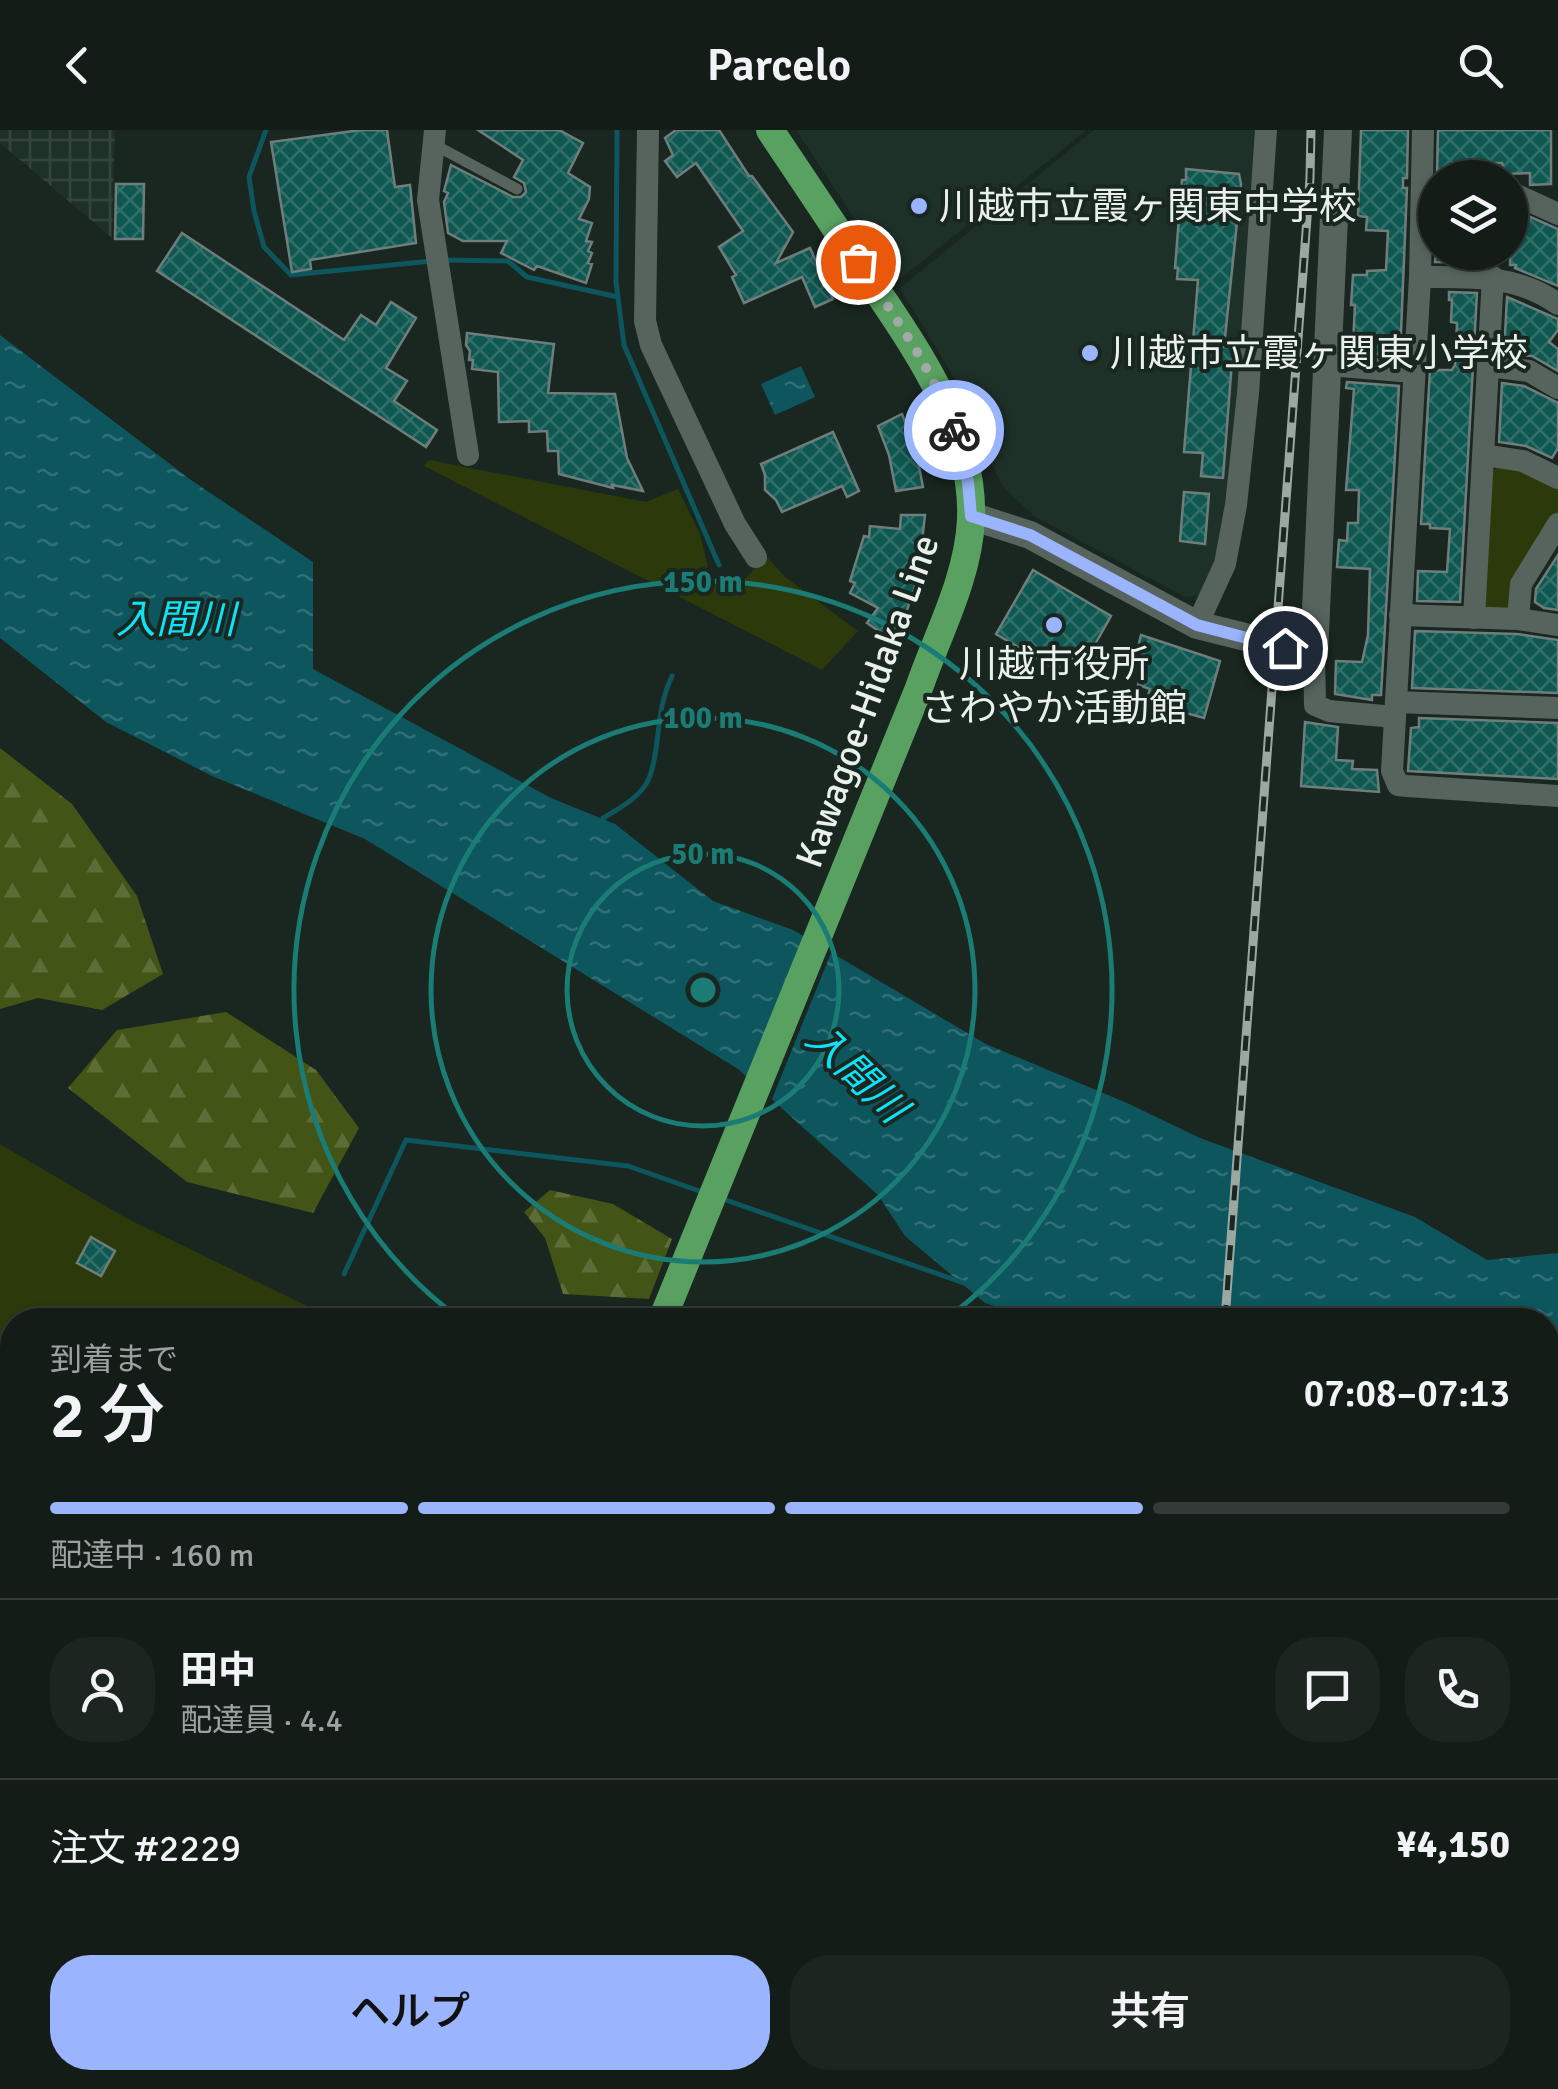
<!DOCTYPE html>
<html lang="ja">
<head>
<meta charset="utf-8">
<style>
  :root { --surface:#141c18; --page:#1d2521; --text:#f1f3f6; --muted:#9da1a2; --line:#333a37; --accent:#9ab5fd }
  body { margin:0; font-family:Signika,"Noto Sans JP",sans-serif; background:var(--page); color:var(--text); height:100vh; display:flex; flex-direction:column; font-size:38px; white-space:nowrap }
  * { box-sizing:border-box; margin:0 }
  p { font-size:32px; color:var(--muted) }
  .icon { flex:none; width:55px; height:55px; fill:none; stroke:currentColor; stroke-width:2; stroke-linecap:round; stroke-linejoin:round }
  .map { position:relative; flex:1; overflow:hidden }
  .drawer { position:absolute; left:0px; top:1178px; width:1560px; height:782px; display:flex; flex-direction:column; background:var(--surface); border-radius:40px 40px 0 0; box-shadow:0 2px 8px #0004,0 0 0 2px var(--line) }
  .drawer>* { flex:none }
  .controls { position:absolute; left:1418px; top:30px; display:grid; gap:20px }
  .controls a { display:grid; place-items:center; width:110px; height:110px; border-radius:50%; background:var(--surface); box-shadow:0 2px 8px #0004,0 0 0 2px var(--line); font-size:50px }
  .pin { position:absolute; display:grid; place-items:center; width:85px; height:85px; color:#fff; margin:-42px; border:5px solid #fff; border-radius:50%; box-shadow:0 2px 10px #0007 }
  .courier { position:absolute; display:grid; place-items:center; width:100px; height:100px; margin:-50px; border:8px solid #9ab5fd; border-radius:50%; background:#fff; color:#222; box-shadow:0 2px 12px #0007 }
  .summary em { font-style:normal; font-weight:600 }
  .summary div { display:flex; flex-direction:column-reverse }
  .summary { display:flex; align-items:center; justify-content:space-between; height:170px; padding:0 50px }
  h1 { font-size:65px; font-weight:600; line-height:75px }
  .bar { display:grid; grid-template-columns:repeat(4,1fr); gap:15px 10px; align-content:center; height:120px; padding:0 50px }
  .bar i { height:12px; border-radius:8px; background:var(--line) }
  .bar .active { background:var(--accent) }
  .bar p { grid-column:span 4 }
  .line { display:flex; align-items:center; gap:25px; padding:0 50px; border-top:2px solid var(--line) }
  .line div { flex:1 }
  .round { display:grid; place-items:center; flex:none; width:105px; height:105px; border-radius:40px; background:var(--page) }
  .button { display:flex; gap:20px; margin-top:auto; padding:20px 50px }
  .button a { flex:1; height:115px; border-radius:40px; background:var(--accent); color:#111; font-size:40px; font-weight:600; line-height:115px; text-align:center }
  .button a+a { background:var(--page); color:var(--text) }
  header { display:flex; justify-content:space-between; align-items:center; height:130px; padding:0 50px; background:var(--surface); font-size:45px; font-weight:600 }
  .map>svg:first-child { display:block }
</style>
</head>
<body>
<header><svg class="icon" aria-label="back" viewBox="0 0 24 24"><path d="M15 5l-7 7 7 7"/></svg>Parcelo<svg class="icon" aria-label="search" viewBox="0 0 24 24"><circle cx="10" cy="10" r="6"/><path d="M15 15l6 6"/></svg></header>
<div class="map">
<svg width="1558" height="1959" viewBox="0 0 1558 1959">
  <defs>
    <pattern id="industrial-grid" width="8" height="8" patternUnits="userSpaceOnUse" patternTransform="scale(2.5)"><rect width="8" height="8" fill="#1e3129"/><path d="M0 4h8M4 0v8" fill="none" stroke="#34453e"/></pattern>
    <pattern id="forest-firs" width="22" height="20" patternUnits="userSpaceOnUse" patternTransform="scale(2.5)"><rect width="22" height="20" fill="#425416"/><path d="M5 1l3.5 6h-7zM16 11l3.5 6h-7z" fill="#5d6d38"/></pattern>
    <pattern id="water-ripples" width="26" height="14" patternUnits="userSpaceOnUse" patternTransform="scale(2.5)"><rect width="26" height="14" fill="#0d565e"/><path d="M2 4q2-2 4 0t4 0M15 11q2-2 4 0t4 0" fill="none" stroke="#306f75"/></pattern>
    <pattern id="building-cross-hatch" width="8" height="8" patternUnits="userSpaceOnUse" patternTransform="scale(2.5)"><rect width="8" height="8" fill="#0f5751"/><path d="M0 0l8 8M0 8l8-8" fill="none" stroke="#32706a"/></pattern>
  </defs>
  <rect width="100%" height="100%" fill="#1a2620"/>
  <!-- built -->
  <g fill="#1e3129">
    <path d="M 796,0 L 1087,0 L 896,152 Z"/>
    <path d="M 1094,0 L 1259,0 L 1229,354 L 1216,439 L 1203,465 L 1185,467 L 1034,386 L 1004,358 L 988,327 L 966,267 L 900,158 Z"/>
  </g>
  <!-- industrial -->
  <path fill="url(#industrial-grid)" d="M 0,0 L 115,0 L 112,108 L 0,13 Z"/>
  <!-- green -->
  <g fill="#2c3a0b">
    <path d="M 429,330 L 646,372 L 678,359 L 700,404 L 711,450 L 736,459 L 766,426 L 785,447 L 858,501 L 822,540 L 424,336 Z"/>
    <path d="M 1507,335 L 1558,357 L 1558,382 L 1529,422 L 1508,481 L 1487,477 L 1481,470 L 1489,347 L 1496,337 Z"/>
    <path d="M 0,1014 L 126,1088 L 336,1190 L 12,1190 L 12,1444 L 0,1444 Z"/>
  </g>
  <!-- forest -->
  <g fill="url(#forest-firs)">
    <path d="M 0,618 L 72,674 L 137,766 L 163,844 L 102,880 L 38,868 L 0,879 Z"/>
    <path d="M 226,882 L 316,940 L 359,998 L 313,1083 L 187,1052 L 68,958 L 117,900 Z"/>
    <path d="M 550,1060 L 613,1074 L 672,1109 L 649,1169 L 563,1164 L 545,1108 L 524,1082 Z"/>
  </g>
  <!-- water -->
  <g fill="url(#water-ripples)">
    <path d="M 0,205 L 191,350 L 313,432 L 313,539 L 551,668 L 615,694 L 713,771 L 793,800 L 986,914 L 1127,973 L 1200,1008 L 1415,1087 L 1487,1130 L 1558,1123 L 1558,1272 L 1548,1272 L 1548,1190 L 1040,1190 L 985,1173 L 905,1106 L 878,1065 L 738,939 L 365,709 L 212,646 L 106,592 L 0,508 Z"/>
    <path d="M 801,236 L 815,267 L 775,285 L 761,254 Z"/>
  </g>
  <!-- pier -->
  <path fill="#1a2620" d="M 808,803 L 833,818 L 770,974 L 747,954 Z"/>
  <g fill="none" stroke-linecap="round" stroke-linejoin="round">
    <!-- stream -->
    <g stroke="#0d565e" stroke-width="5">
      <path d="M 266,0 L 249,47 L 254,81 L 264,117 L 291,145 L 432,131"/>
      <path d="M 617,0 L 616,152 L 624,215 L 719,435"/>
      <path d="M 443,130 L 508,131 L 527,147 L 618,167"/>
      <path d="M 602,692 L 603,688 C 620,678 643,666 650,646 C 661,613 655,582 672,546"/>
      <path d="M 720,1068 L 964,1153"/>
      <path d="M 344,1144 L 406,1010 L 628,1036 L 705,1063"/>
      <path d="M 0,1383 L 12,1383"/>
      <path d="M 0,1483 L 12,1486"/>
    </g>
  </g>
  <!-- building -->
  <g fill="url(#building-cross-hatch)" stroke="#6e7e7c" stroke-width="2.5">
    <path d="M 361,0 L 387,0 L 395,57 L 410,55 L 416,113 L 310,130 L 311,139 L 292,142 L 271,12 Z"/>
    <path d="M 478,0 L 559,0 L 583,13 L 568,43 L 590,57 L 589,69 L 579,89 L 592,93 L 586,111 L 592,112 L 588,121 L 592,123 L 588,133 L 592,134 L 586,153 L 537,136 L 534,140 L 501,123 L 507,111 L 463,111 L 448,103 L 444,72 L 448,63 L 444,61 L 451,35 L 513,67 L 521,67 L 526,62 L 524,53 L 514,47 L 523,30 Z"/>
    <path d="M 676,0 L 719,0 L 749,46 L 752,46 L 793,102 L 776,133 L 810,118 L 833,169 L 815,177 L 802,147 L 744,173 L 732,147 L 736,145 L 719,117 L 743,101 L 696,33 L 677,47 L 665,31 L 673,25 L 665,8 Z"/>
    <path d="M 1361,0 L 1408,0 L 1407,48 L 1403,48 L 1403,58 L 1407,58 L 1400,226 L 1349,222 L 1349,212 L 1353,213 L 1355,175 L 1351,175 L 1353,145 L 1367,145 L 1367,141 L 1386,140 L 1388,101 L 1366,100 L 1367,87 L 1358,86 Z"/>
    <path d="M 1438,0 L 1551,0 L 1551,54 L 1530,55 L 1530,43 L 1505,44 L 1502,33 L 1470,33 L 1470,41 L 1437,42 Z"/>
    <path d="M 1186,39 L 1239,44 L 1241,54 L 1224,217 L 1233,218 L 1223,348 L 1201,346 L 1203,323 L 1184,322 L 1198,150 L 1177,149 L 1178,138 L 1175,138 L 1182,50 L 1186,50 Z"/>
    <path d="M 116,54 L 144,54 L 143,109 L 115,109 Z"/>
    <path d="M 1510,78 L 1558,99 L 1558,156 L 1515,138 L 1516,135 L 1510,135 Z"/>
    <path d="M 182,103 L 344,210 L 361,185 L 376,195 L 391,172 L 416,188 L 386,238 L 407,251 L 394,271 L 437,300 L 426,317 L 157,141 Z"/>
    <path d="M 1436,122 L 1482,122 L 1482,133 L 1435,132 Z"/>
    <path d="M 1449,162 L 1477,163 L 1460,472 L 1417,471 L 1418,441 L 1447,442 L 1450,399 L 1430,398 L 1430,394 L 1421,394 L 1430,240 L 1452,240 L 1455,235 L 1457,193 L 1451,192 L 1452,170 L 1449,170 Z"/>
    <path d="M 1507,167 L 1558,189 L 1558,200 L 1549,212 L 1558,219 L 1558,241 L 1532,226 L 1504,223 Z"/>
    <path d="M 467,203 L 554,214 L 548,263 L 615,264 L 627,328 L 643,361 L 612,355 L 613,358 L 559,344 L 558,321 L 548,321 L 547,301 L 529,302 L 529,291 L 499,292 L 498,242 L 472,239 L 473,230 L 469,230 L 470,221 L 466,215 Z"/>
    <path d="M 1347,252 L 1399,256 L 1381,565 L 1372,565 L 1372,570 L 1335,564 L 1336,531 L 1362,532 L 1368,505 L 1370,439 L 1337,437 L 1339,410 L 1347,411 L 1348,393 L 1358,393 L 1359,360 L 1346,360 L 1354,259 L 1346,258 Z"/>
    <path d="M 1502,253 L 1524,256 L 1558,273 L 1558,318 L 1552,328 L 1526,316 L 1499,312 Z"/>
    <path d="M 902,284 L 916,321 L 923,357 L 896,361 L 889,325 L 878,296 Z"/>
    <path d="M 833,302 L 859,361 L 847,367 L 842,356 L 782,382 L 776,370 L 765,360 L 765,345 L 761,334 Z"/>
    <path d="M 1184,362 L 1209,364 L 1205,414 L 1180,411 Z"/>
    <path d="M 901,385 L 925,385 L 920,429 L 924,430 L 907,480 L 899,494 L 895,491 L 886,506 L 867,493 L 878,478 L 850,463 L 855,453 L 850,451 L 864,406 L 869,407 L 870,396 L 900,399 Z"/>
    <path d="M 1558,425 L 1558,480 L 1544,478 L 1535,472 L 1536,459 Z"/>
    <path d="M 1033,440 L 1111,486 L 1093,518 L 1099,522 L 1090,538 L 1073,528 L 1063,544 L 996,504 Z"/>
    <path d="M 1415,501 L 1517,504 L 1558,510 L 1558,563 L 1412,558 Z"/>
    <path d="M 1141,505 L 1220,531 L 1204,588 L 1146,572 L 1150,559 L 1138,555 L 1146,527 L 1137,521 Z"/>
    <path d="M 1419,588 L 1558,593 L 1558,649 L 1408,641 L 1411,598 L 1419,597 Z"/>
    <path d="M 1305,592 L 1338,597 L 1336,630 L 1353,631 L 1352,639 L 1377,640 L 1379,662 L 1301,656 Z"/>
    <path d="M 91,1107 L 115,1121 L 101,1146 L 77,1133 Z"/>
  </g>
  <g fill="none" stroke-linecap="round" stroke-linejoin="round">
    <!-- service -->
    <g stroke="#57645e" stroke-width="11">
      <path d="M 433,14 L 517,59"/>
      <path d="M 1548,1427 L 1549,1427"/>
      <path d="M 0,1868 L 12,1868"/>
      <path d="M 311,1948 L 314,1959"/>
    </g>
    <!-- minor -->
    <g stroke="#57645e" stroke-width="22">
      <path d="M 435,0 L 428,70 L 468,325"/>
      <path d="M 648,0 L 645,191 L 651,215 L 735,394 L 756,427"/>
      <path d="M 1423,0 L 1420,147 L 1392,641 L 1398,655 L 1407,656 L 1558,666"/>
      <path d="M 1510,62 L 1558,84"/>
      <path d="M 1420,147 C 1470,147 1516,144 1558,174"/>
      <path d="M 1329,235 L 1413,242"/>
      <path d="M 1489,236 L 1529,241 L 1558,258"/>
      <path d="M 1484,325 L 1523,331 L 1558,348"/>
      <path d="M 1400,485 L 1518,489 L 1558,495"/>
      <path d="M 1474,488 L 1493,147"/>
      <path d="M 1518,489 L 1521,454 L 1558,394"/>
      <path d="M 1197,495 L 1225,434 L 1236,375 L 1248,263 L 1266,0"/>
      <path d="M 1314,524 L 1315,575 L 1329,581 L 1394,587"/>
      <path d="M 1396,572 L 1558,578"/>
      <path d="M 12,1526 L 1,1549 L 12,1557"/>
      <path d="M 1548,1625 L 1558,1623"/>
      <path d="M 93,1948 L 97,1959"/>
      <path d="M 718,1948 L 720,1959"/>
      <path d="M 492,1959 L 496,1948"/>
      <path d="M 1195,1959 L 1196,1948"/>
    </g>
    <!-- tertiary -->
    <g stroke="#57645e" stroke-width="28">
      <path d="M 971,386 L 1030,405 L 1197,495 L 1314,524 L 1338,0"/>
      <path d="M 661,1959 L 698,1948"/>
    </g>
    <!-- primary -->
    <g stroke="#58a161" stroke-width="28">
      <path d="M 662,1190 L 919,558 C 938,503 968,449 971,390 C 975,295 909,209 859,134 C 830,89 800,45 770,0"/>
      <path d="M 870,1948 L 875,1959"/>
    </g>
    <defs>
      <g id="rail">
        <path d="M 1225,1190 L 1310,48 L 1311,0"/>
        <path d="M 1169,1959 L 1170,1948"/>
      </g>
    </defs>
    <!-- rail casing -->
    <use href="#rail" stroke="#9da7a2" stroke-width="9"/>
    <!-- rail -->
    <use href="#rail" stroke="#1a2620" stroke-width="5" stroke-dasharray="15" stroke-linecap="butt"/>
  </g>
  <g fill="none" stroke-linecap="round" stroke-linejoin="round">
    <!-- done -->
    <path stroke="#a1aaa5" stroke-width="10" stroke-dasharray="0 18" d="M 858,132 C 893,185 933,238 954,300"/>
    <!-- route -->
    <path stroke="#9ab5fd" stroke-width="12" d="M 954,300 L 968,352 L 971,386 L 1030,405 L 1197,495 L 1285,518"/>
  </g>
  <!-- distance rings -->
  <g fill="none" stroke="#1a7c74" stroke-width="5">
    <circle cx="703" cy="860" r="136"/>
    <circle cx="703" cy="860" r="272"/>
    <path d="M460 1189A409 409 0 1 1 946 1189"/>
  </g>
  <!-- markers -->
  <g fill="#9ab5fd" stroke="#1a2620" stroke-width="4">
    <circle cx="919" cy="76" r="10"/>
    <circle cx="1090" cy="223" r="10"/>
    <circle cx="1054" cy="495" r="10"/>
  </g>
  <g text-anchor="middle" stroke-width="8" stroke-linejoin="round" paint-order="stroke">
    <!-- poi labels -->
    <g font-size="38" fill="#e9f1ed" stroke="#1a2620" text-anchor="start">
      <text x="939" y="89">川越市立霞ヶ関東中学校</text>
      <text x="1110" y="236">川越市立霞ヶ関東小学校</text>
      <text x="1054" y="547" text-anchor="middle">川越市役所<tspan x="1054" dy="44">さわやか活動館</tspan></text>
    </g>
    <!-- street labels -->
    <g font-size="38" fill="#e9f1ed" stroke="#1a2620">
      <text transform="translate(867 571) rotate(-70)" y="13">Kawagoe-Hidaka Line</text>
    </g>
    <!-- water labels -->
    <g font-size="40" font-style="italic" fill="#0de2f7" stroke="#1a2620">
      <text x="176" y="503">入間川</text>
      <text transform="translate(857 943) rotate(44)" y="14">入間川</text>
    </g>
  </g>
  <circle cx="703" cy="860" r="15" fill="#1a7c74" stroke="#1a2620" stroke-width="5"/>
  <g font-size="30" text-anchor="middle" font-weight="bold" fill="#1a7c74" stroke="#1a2620" stroke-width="8" stroke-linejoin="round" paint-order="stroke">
    <text x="703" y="462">150 m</text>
    <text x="703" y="598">100 m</text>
    <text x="703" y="734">50 m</text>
  </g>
</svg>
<div class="controls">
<a><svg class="icon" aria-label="layers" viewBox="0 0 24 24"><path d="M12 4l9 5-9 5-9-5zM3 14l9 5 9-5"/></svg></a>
</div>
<div class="pin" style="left:858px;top:132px;background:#ea580c"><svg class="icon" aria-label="bag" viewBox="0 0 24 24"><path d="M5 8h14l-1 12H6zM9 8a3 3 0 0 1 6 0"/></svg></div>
<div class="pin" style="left:1285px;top:518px;background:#1f2937"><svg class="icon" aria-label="home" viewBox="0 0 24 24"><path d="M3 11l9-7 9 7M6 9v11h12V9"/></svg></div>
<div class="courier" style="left:954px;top:300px"><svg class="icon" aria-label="bike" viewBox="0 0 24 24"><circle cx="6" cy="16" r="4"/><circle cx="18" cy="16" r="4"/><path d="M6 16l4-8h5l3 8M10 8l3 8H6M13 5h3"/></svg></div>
<section class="drawer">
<div class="summary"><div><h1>2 分</h1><p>到着まで</p></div><em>07:08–07:13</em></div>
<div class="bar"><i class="active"></i><i class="active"></i><i class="active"></i><i></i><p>配達中 · 160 m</p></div>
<div class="line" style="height:180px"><a class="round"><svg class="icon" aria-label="person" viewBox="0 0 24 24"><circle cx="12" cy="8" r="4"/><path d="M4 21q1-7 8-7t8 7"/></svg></a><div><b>田中</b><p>配達員 · 4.4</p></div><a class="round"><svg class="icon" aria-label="chat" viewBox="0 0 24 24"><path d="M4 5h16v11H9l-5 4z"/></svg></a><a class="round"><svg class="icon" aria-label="phone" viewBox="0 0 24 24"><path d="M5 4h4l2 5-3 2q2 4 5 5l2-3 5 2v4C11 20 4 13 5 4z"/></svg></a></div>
<div class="line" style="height:130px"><div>注文 #2229</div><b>¥4,150</b></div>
<div class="button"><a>ヘルプ</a><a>共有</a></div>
</section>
</div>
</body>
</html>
